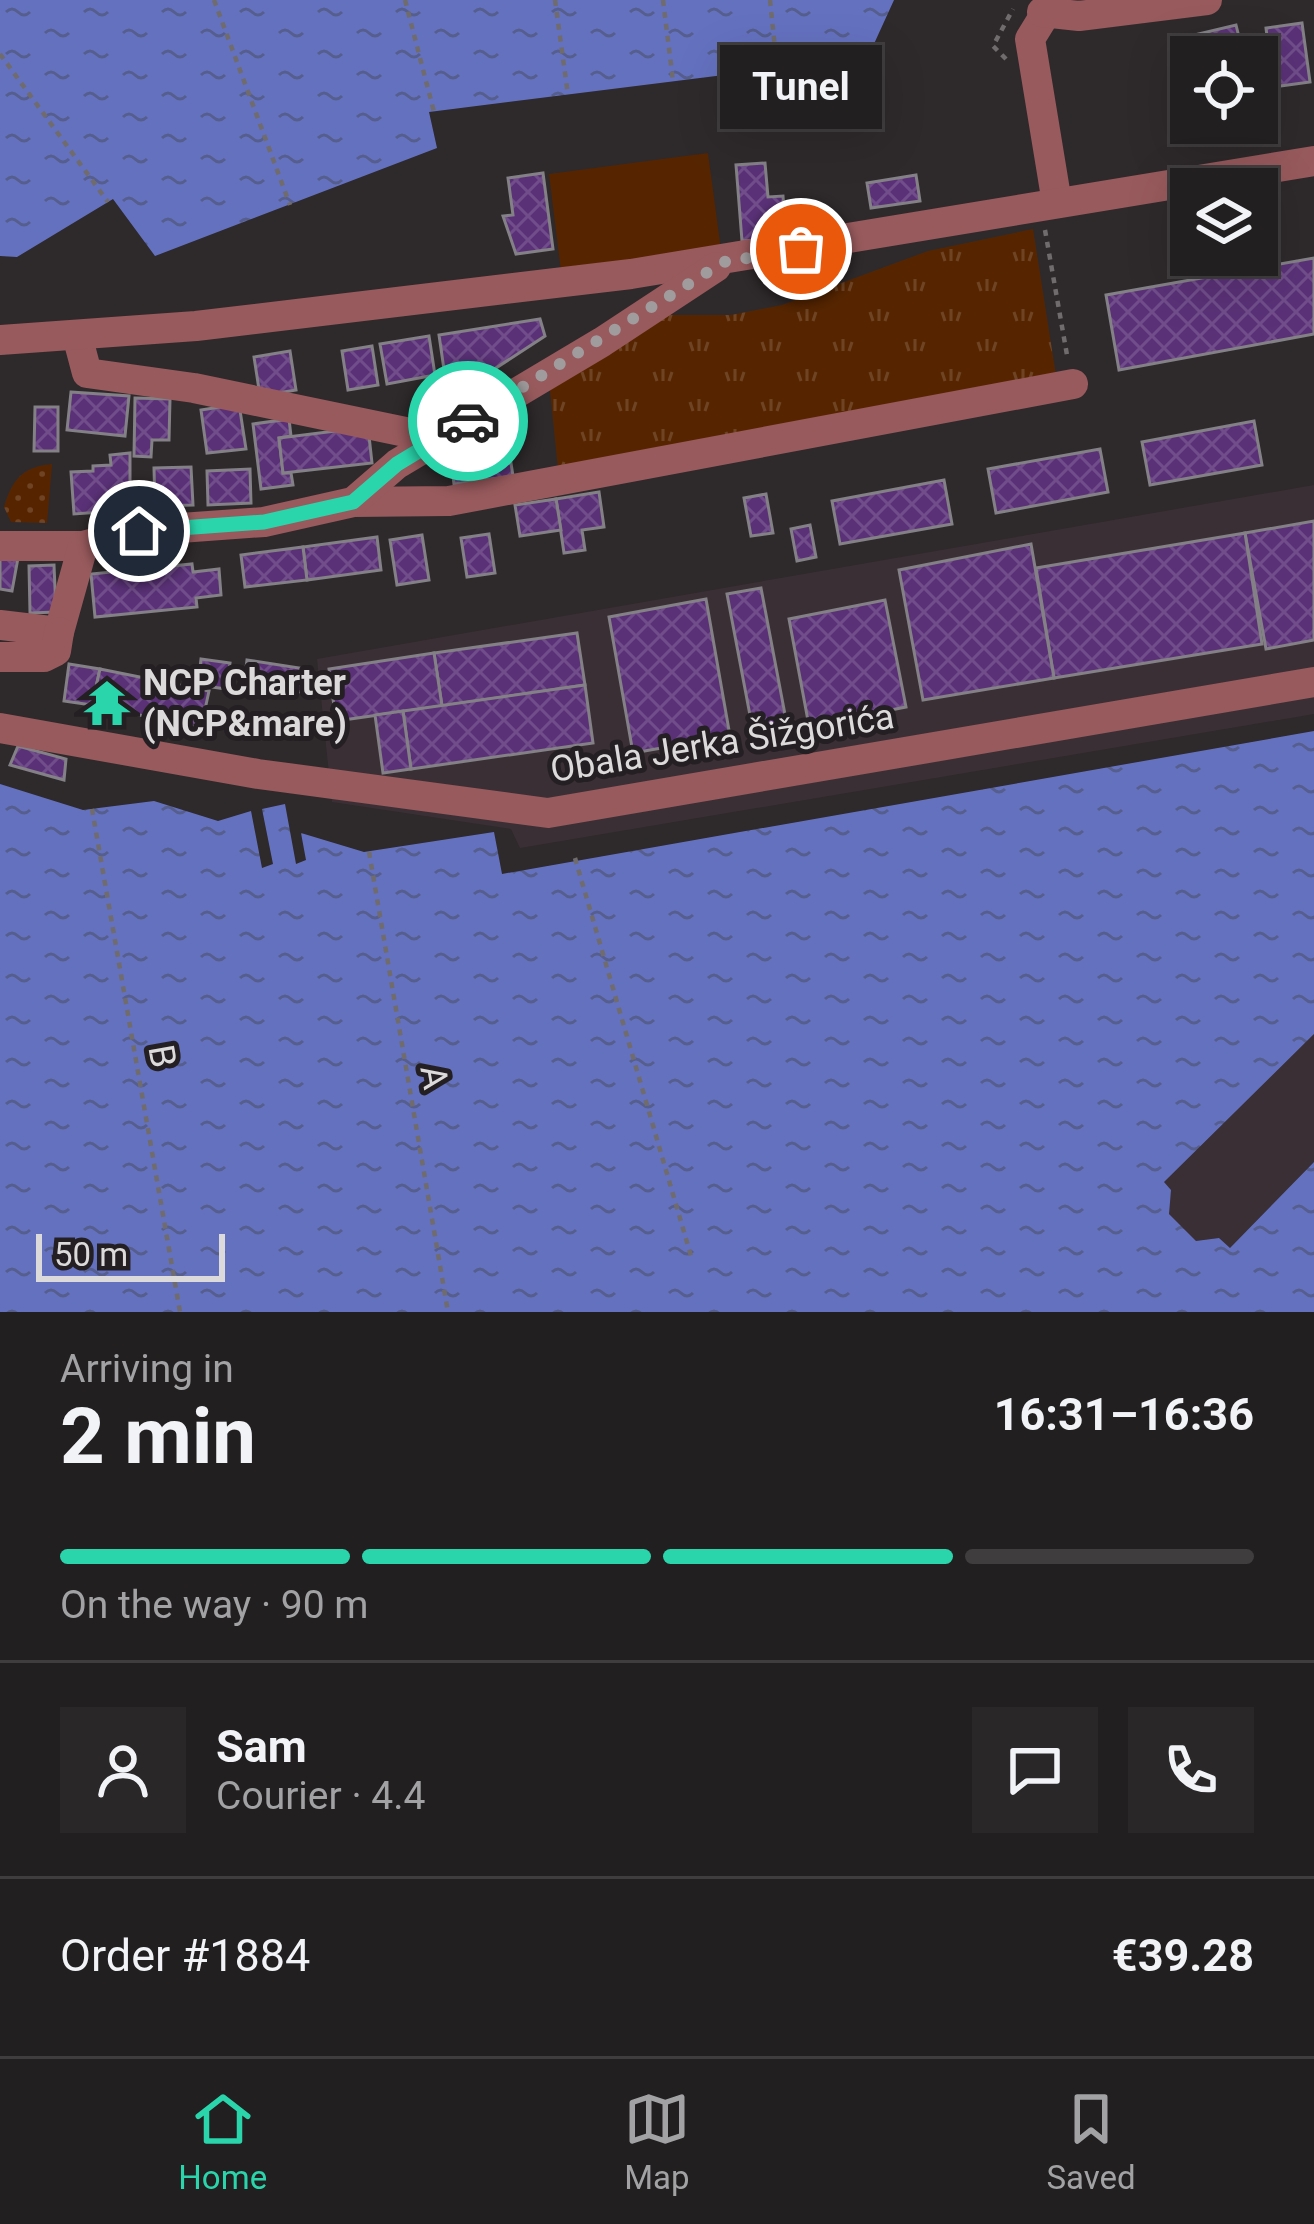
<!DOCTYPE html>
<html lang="en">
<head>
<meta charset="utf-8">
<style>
  :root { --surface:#221f20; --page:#2a2729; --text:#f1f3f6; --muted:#a2a2a5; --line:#3f3d3e; --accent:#2ad5ac }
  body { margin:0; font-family:Roboto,sans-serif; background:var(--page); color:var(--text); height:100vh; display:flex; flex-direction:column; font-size:45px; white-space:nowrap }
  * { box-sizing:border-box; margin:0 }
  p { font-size:39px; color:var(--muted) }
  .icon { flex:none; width:66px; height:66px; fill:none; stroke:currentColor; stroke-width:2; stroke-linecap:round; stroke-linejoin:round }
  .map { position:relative; height:1312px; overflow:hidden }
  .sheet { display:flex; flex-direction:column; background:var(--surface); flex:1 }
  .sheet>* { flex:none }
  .controls { position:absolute; left:1170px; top:36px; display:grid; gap:24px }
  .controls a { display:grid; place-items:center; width:108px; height:108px; border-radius:0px; background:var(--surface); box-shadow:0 12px 48px #0002,0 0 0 3px var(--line); font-size:60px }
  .scale { position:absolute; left:36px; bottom:30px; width:189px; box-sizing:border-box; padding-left:12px; border:6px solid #dddadc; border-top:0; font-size:33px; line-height:42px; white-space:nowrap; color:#dddadc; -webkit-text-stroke:9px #241f22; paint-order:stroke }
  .pin { position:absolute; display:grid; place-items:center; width:102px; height:102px; color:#fff; margin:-51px; border:6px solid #fff; border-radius:50%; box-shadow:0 3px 12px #0007 }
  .courier { position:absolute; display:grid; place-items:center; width:120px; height:120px; margin:-60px; border:9px solid #2ad5ac; border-radius:50%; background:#fff; color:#222; box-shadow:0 3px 15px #0007 }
  .bubble { position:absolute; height:84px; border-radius:0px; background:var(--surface); box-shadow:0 12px 48px #0002,0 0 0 3px var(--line); font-size:39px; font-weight:700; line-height:84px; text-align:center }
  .head em { font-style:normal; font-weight:700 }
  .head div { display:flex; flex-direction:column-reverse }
  .head { display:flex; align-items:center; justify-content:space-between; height:204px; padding:0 60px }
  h1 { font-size:78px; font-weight:700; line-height:90px }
  .bar { display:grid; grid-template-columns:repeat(4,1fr); gap:18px 12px; align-content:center; height:144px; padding:0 60px }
  .bar i { height:15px; border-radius:9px; background:var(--line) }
  .bar .active { background:var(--accent) }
  .bar p { grid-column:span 4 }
  .line { display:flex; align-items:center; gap:30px; padding:0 60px; border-top:3px solid var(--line) }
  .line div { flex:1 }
  .round { display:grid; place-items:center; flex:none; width:126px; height:126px; border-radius:0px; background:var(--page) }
  .tabs { display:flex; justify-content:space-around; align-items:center; height:168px; border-top:3px solid var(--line); background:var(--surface); font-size:33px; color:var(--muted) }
  .tabs a { display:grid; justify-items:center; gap:6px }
  .tabs .active { color:var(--accent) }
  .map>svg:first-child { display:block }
</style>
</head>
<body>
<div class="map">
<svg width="1314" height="1312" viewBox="0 0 1314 1312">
  <defs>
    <pattern id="grass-tufts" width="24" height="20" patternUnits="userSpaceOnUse" patternTransform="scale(3)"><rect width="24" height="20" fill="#562500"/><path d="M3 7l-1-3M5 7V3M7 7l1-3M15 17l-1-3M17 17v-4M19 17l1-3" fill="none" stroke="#6e4425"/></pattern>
    <pattern id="park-dots" width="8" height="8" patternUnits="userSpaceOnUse" patternTransform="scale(3)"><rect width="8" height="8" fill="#562500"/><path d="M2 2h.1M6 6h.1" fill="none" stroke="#6e4425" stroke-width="1.8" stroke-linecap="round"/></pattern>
    <pattern id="water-ripples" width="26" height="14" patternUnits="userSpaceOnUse" patternTransform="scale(3)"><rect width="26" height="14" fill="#6471bf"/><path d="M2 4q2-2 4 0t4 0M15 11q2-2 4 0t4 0" fill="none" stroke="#565e8d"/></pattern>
    <pattern id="building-cross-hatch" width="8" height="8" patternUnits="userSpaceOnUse" patternTransform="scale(3)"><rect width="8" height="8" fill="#5a3177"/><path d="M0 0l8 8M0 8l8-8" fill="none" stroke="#714e8a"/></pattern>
  </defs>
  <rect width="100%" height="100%" fill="#2e292b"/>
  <!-- built -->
  <g fill="#3a2f35">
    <path d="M 1314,485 L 1314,714 L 520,848 L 511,829 L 332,802 L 317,659 Z"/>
    <path d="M 1314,1034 L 1314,1162 L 1230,1248 L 1219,1238 L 1196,1241 L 1168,1213 L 1171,1190 L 1164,1182 Z"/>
  </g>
  <!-- grass -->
  <path fill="url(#grass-tufts)" d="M 1033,229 L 1057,382 L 558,469 L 550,390 L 666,315 L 731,315 L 782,305 L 928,251 Z"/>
  <!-- park -->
  <path fill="url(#park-dots)" d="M 52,464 L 47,523 L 11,522 L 4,507 C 12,480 22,467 52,464 Z"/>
  <!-- pitch -->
  <path fill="#562500" d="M 708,153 L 721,250 L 561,271 L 549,174 Z"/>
  <!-- water -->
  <g fill="url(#water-ripples)">
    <path d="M 0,0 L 894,0 L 868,57 L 429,112 L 437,148 L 155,256 L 113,199 L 17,257 L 0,256 Z"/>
    <path d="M 1314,731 L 1314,1034 L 1164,1182 L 1171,1190 L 1169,1214 L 1196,1241 L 1219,1238 L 1230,1248 L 1314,1162 L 1314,1312 L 0,1312 L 0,784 L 83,810 L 154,801 L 218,821 L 251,811 L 262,868 L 273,864 L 262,809 L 285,804 L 296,864 L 306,860 L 301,833 L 364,852 L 494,832 L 502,874 Z"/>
  </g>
  <!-- building -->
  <g fill="url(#building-cross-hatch)" stroke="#838086" stroke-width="3">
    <path d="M 1302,23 L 1310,82 L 1273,87 L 1266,28 Z"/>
    <path d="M 1236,25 L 1244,57 L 1204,57 L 1198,34 Z"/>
    <path d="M 765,163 L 768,197 L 783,196 L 786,238 L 742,241 L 736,165 Z"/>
    <path d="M 543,173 L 553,249 L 516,254 L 503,216 L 513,215 L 508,178 Z"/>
    <path d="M 916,175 L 920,201 L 871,208 L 867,183 Z"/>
    <path d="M 1314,258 L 1314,334 L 1119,370 L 1106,295 Z"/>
    <path d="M 540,319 L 545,336 L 467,387 L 471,407 L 451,418 L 439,335 Z"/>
    <path d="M 429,336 L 435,375 L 387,384 L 380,344 Z"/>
    <path d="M 372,346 L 378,385 L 348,390 L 342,351 Z"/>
    <path d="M 290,351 L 296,390 L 260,396 L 254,357 Z"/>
    <path d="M 71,392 L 129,396 L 125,436 L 67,430 Z"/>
    <path d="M 135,398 L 170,399 L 169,440 L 152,440 L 151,457 L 134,456 Z"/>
    <path d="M 239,404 L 246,449 L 207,453 L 201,410 Z"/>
    <path d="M 35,407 L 58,407 L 58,451 L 34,451 Z"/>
    <path d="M 289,419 L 291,436 L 279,438 L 283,473 L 291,473 L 293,485 L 261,489 L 253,424 Z"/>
    <path d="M 1254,421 L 1262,465 L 1150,485 L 1142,442 Z"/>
    <path d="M 368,427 L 372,463 L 283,473 L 279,438 Z"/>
    <path d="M 508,444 L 513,476 L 454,484 L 450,453 Z"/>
    <path d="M 1100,449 L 1108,492 L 996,513 L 988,469 Z"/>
    <path d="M 130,453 L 130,510 L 74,514 L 71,472 L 93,471 L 93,466 L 111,465 L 110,455 Z"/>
    <path d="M 191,467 L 193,505 L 155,506 L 154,468 Z"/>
    <path d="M 250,469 L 251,503 L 208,505 L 207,471 Z"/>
    <path d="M 944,480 L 952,524 L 840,544 L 832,501 Z"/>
    <path d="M 599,492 L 604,527 L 582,530 L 585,550 L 564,553 L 556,499 Z"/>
    <path d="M 766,494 L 773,533 L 751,536 L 744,498 Z"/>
    <path d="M 556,499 L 561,530 L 520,536 L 515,505 Z"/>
    <path d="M 1314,521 L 1314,640 L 1266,649 L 1245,533 Z"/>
    <path d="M 810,525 L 816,557 L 797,561 L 791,529 Z"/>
    <path d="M 1245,533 L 1262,644 L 1054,678 L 1036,568 Z"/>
    <path d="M 489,534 L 495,573 L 467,577 L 461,538 Z"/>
    <path d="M 422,535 L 429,580 L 397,585 L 390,540 Z"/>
    <path d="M 377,537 L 381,570 L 307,580 L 303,547 Z"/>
    <path d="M 1031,544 L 1054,678 L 923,700 L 899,570 Z"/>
    <path d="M 303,547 L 307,580 L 245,587 L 241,555 Z"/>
    <path d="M 0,555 L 18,558 L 12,591 L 0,589 Z"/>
    <path d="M 192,564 L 193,572 L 219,569 L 221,595 L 196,598 L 197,607 L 95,617 L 91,574 Z"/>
    <path d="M 54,565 L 56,612 L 30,613 L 29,566 Z"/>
    <path d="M 761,588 L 787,725 L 753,731 L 727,594 Z"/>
    <path d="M 706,599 L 730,736 L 633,753 L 609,617 Z"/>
    <path d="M 885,600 L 906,707 L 809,726 L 789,619 Z"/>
    <path d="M 577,633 L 585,685 L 442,706 L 434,653 Z"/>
    <path d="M 434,653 L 442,706 L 336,721 L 329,669 Z"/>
    <path d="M 201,659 L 230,663 L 226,689 L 198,685 Z"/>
    <path d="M 247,660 L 312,670 L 309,693 L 244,684 Z"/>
    <path d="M 69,664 L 100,669 L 92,705 L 64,701 Z"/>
    <path d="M 100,669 L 209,691 L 201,728 L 92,705 Z"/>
    <path d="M 585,685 L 593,743 L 411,769 L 403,711 Z"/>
    <path d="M 403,711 L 411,769 L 383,773 L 375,715 Z"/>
    <path d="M 18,746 L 66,759 L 64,780 L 10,765 Z"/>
  </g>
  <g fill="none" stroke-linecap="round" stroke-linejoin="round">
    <!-- path -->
    <g stroke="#706c6e" stroke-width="4.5" stroke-dasharray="6 6" stroke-linecap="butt">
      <path d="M 214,0 L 290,205"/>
      <path d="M 405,0 L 434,112"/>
      <path d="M 555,0 L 568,95"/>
      <path d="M 663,0 L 673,81"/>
      <path d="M 770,0 L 777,68"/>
      <path d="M 0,54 L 108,202"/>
      <path d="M 1006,59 L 993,46 L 1013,9"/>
      <path d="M 1045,230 L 1067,355"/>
      <path d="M 92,809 L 180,1312"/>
      <path d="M 369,852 L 448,1312"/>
      <path d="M 575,858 L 691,1256"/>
    </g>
    <!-- minor -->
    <g stroke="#985a5d" stroke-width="30">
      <path d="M 1054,0 L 1030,39 L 1057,203"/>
      <path d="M 1042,12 L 1079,16 L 1207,0"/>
      <path d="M 78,339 L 87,373 L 194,388 L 439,439"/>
      <path d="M 0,340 L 196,326 L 631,274 L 1314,161"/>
      <path d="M 353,502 L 449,501 L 1073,384"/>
      <path d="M 0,546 L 83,546"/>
      <path d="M 0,625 L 59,632 L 83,546 L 139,531 L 264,522 L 353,502 L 397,464 L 602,342 L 716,267"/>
      <path d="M 0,657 L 44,657 L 56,651 L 59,632"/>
      <path d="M 0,728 L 258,774 L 548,813 L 1314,682"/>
    </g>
  </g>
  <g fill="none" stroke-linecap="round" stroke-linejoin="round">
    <!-- done -->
    <path stroke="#a09c9e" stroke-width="12" stroke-dasharray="0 21.6" d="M 468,421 L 724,262 L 801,249"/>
    <!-- route -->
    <path stroke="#2ad5ac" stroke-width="15" d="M 139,531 L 264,522 L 353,502 L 397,464 L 468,421"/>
  </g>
  <!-- icons -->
  <defs>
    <symbol id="temple-bare" viewBox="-9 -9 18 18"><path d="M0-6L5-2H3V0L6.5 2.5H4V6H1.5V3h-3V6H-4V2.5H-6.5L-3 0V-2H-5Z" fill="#2ad5ac" stroke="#241f22" stroke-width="2.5" paint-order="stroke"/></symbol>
  </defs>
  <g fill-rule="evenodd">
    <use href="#temple-bare" x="74" y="670" width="66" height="66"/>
  </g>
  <g text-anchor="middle" stroke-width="10" stroke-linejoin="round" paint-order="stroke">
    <!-- poi labels -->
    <g font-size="36" font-weight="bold" fill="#dddadc" stroke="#241f22" text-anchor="start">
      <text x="143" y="695">NCP Charter<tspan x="143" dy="41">(NCP&amp;mare)</tspan></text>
    </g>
    <!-- street labels -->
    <g font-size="36" fill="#dddadc" stroke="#241f22">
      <text transform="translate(722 742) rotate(-9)" y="13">Obala Jerka Šižgorića</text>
      <text transform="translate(163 1056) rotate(80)" y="13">B</text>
      <text transform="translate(435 1077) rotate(80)" y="13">A</text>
    </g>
  </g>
</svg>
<div class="controls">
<a><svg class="icon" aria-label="locate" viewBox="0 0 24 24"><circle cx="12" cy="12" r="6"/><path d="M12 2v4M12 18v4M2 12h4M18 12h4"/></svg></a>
<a><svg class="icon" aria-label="layers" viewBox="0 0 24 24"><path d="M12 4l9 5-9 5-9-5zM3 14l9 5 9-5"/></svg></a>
</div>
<div class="scale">50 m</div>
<div class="pin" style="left:801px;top:249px;background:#ea580c"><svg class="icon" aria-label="bag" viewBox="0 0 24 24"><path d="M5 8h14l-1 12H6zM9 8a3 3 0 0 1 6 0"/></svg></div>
<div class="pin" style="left:139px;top:531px;background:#1f2937"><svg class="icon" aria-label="home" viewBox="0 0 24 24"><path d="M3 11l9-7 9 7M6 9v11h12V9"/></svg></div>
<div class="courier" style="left:468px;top:421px"><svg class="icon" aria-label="car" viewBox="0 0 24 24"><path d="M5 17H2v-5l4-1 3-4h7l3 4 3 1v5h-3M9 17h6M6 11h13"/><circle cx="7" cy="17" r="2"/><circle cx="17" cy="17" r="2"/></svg></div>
<div class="bubble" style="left:720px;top:45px;width:162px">Tunel</div>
</div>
<section class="sheet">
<div class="head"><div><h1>2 min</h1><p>Arriving in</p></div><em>16:31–16:36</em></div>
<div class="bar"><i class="active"></i><i class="active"></i><i class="active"></i><i></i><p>On the way · 90 m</p></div>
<div class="line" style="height:216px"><a class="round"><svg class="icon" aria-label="person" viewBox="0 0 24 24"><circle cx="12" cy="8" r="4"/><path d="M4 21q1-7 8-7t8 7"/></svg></a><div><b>Sam</b><p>Courier · 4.4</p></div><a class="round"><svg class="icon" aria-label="chat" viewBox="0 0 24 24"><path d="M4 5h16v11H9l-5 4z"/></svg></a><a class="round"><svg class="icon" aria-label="phone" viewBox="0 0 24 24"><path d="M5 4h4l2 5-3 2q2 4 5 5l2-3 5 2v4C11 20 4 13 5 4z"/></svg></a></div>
<div class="line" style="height:156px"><div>Order #1884</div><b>€39.28</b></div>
</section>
<nav class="tabs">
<a class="active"><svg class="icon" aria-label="home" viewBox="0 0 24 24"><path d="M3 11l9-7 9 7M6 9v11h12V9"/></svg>Home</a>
<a><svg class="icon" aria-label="map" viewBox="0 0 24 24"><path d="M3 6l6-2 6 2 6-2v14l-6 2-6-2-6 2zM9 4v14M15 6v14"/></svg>Map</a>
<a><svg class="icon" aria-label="saved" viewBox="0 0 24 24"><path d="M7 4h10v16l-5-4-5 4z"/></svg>Saved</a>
</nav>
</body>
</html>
